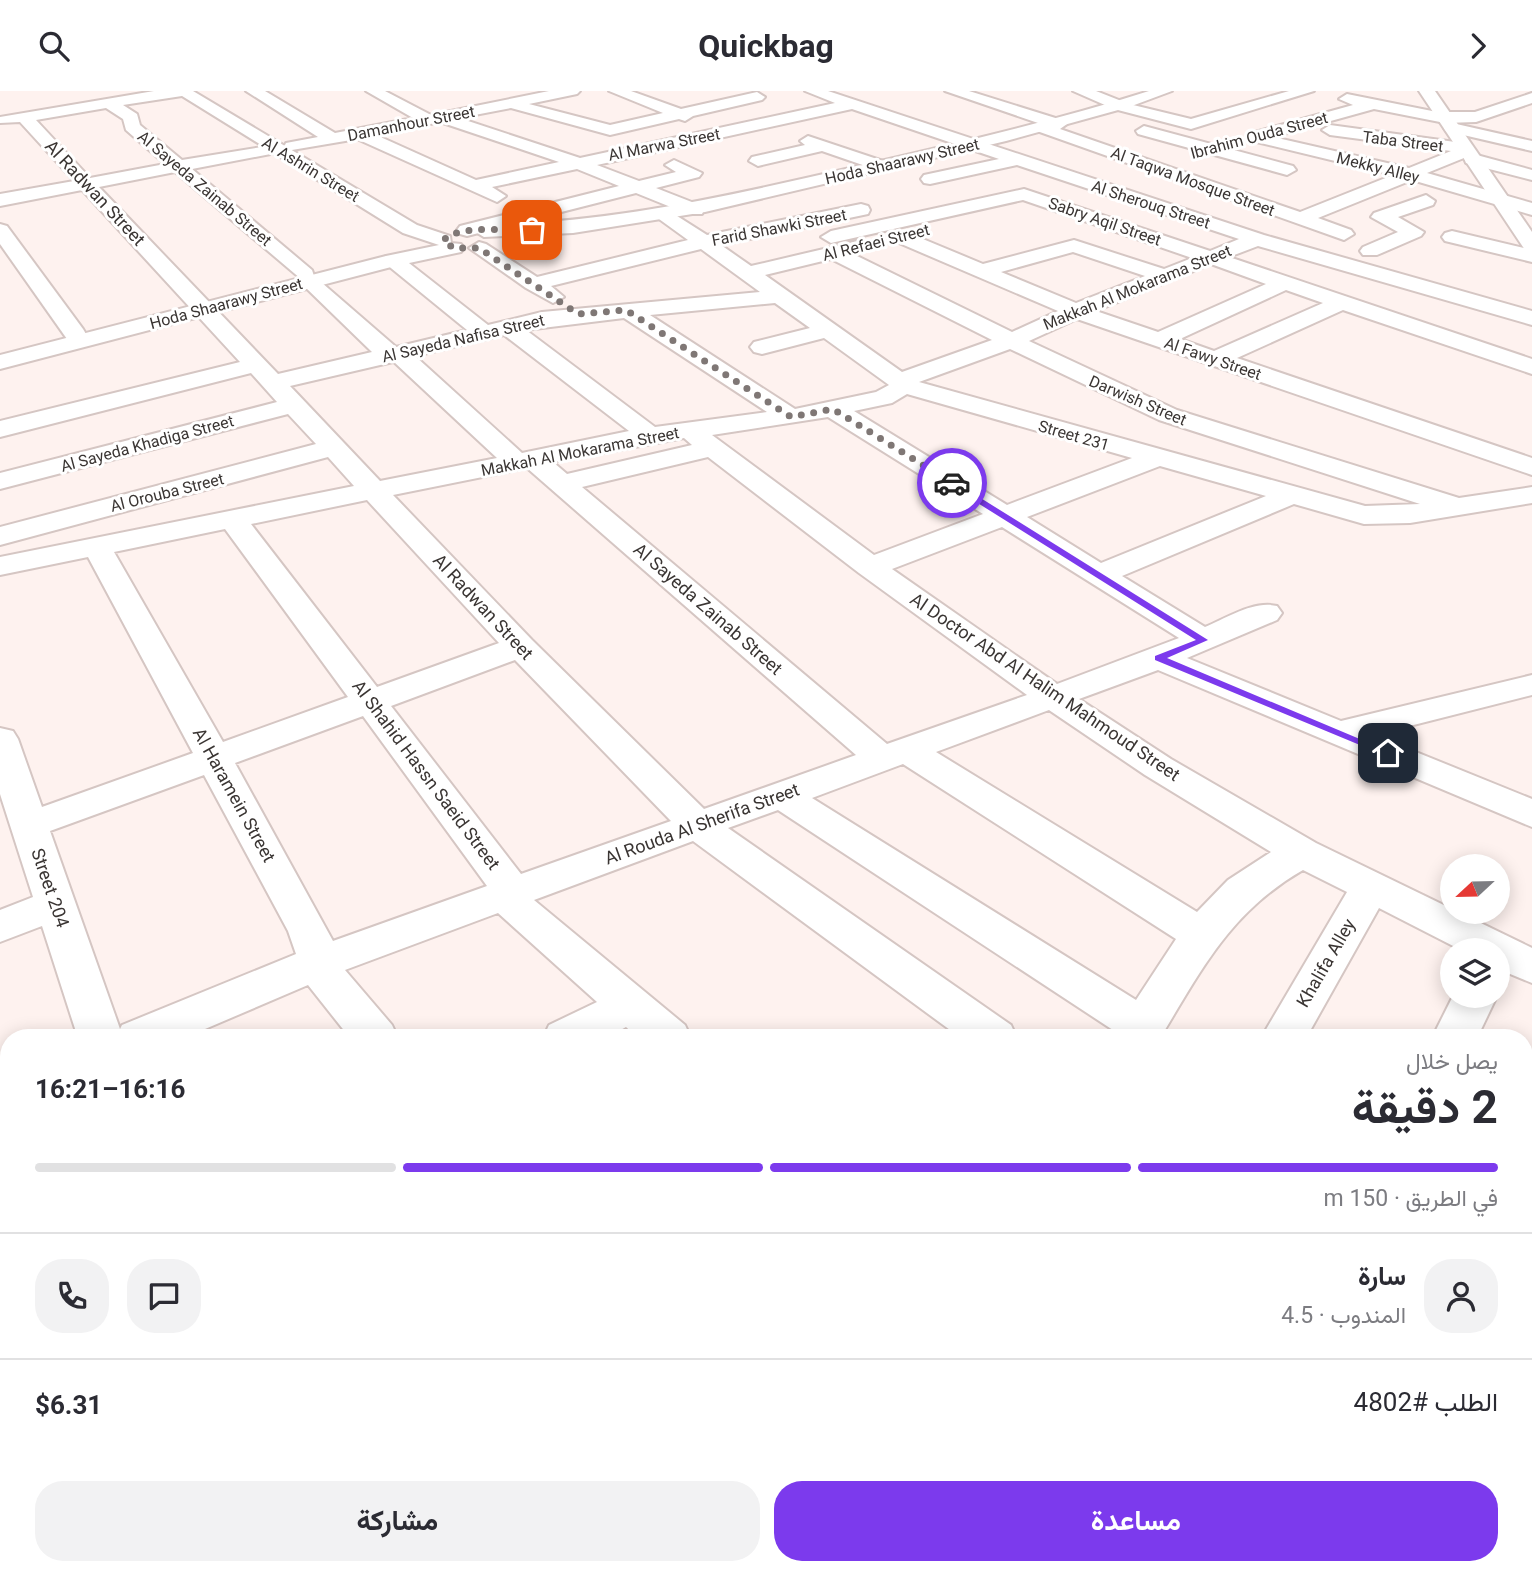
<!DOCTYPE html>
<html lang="ar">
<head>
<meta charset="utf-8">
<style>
  :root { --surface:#fff; --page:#f2f2f3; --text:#2b2b33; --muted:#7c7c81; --line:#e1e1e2; --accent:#7c3aed }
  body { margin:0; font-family:Roboto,Vazirmatn,sans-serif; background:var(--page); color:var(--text); direction:rtl; height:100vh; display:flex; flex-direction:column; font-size:26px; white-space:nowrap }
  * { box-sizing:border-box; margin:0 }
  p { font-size:23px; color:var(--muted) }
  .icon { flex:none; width:38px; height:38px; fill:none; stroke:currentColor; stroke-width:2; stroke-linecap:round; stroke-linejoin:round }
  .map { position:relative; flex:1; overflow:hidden; direction:ltr }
  .panel { position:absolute; left:0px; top:938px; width:1533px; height:546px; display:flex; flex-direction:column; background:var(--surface); border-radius:28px 28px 0 0; box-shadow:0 4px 18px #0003; direction:rtl }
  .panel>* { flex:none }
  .needle { width:46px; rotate:248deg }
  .tools { position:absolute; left:1440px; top:763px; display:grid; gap:14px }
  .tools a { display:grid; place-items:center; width:70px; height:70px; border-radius:50%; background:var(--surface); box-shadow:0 4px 18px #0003; font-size:35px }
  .pin { position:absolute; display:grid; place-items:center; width:60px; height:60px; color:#fff; margin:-30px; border-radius:14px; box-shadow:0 4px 10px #0006 }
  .courier { position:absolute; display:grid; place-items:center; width:70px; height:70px; margin:-35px; border:5px solid #7c3aed; border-radius:50%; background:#fff; color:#222; box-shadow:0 2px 9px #0007 }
  .summary em { font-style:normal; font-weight:700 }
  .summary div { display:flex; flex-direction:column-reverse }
  .summary { display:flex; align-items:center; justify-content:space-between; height:119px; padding:0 35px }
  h1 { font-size:46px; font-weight:700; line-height:52px }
  .bar { display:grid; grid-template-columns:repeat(4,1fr); gap:10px 7px; align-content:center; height:84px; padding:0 35px }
  .bar i { height:9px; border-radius:5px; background:var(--line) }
  .bar .current { background:var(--accent) }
  .bar p { grid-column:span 4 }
  .line { display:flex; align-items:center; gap:18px; padding:0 35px; border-top:2px solid var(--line) }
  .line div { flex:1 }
  .round { display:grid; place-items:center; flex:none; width:74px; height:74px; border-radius:28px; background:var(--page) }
  .action { display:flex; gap:14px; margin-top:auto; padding:14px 35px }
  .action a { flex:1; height:80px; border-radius:28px; background:var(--accent); color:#fff; font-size:28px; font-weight:700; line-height:80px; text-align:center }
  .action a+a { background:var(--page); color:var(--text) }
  header { display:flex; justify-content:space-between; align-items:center; height:91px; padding:0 35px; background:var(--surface); font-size:32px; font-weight:700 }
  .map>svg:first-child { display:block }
</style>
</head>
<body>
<header><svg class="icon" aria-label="forward" viewBox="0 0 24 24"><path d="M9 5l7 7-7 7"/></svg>Quickbag<svg class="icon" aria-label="search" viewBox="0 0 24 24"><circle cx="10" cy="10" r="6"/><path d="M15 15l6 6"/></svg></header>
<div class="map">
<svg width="1532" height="1484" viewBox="0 0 1532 1484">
  <rect width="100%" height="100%" fill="#fef2ef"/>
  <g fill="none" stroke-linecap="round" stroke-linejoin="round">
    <defs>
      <g id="minor">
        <path d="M 154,0 L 190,0 L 182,5 L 123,14 L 137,23 L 140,34 L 182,69 L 281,53 L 283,57 L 281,61 L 192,78 L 312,179 L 314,185 L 396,256 L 467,239 L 386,173 L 383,169 L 386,165 L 400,165 L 488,234 L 542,221 L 760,201 L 701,158 L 551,195 L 564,206 L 553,212 L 526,197 L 469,157 L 479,151 L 486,153 L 537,186 L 688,149 L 659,128 L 657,124 L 659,120 L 666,118 L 707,144 L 861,113 L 868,115 L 870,119 L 868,123 L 721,154 L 751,175 L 858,150 L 865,152 L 868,156 L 865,160 L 853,163 L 1012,241 L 1058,220 L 892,149 L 889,145 L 892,141 L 906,141 L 983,173 L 1074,149 L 1164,178 L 1192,167 L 1023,109 L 831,152 L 821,146 L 831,140 L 1024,98 L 1210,160 L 1239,148 L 1017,74 L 930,93 L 924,92 L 921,88 L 924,84 L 999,68 L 852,18 L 597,74 L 639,90 L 676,81 L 665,74 L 674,69 L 702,82 L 699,86 L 656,97 L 702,115 L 704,119 L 702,123 L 688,123 L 636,102 L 467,145 L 460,143 L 457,139 L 460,135 L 619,95 L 577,78 L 492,96 L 506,105 L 497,111 L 357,48 L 286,60 L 284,56 L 286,52 L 318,46 L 246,0 L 265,0 L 335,42 L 413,27 L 366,0 L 385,0 L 431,24 L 549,0 L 580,0 L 577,3 L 529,13 L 610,34 L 663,22 L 609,0 L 631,0 L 681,18 L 757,1 L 765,6 L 762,9 L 693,25 L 685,30 L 679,28 L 610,44 L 511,17 L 459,27 L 580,67 L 835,12 L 805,0 L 828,0 L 1264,144 L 1532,220 L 1532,234 L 1258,155 L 1229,166 L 1532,268 L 1532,283 L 1343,219 L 1237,267 L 1532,367 L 1532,384 L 1077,228 L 1029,250 L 1177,319 L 1459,407 L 1532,396 L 1532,412 L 1410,432 L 1364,433 L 1294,413 L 1122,485 L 1205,536 C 1227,527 1254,509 1277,515 L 1282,522 L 1277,529 L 1187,567 L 1341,630 L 1532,584 L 1532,604 L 1374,644 L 1532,708 L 1532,736 L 1158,579 L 1079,608 L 1171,668 L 1316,752 L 1532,857 L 1532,892 L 1498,878 L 1498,859 L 1461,859 L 1379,817 L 1306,947 L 1261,947 L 1347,801 L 1303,779 C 1230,821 1202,878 1160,947 L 1114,947 L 1116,941 L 778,719 L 728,737 L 1011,934 L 1017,947 L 961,947 L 693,750 L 534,809 L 685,934 L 691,947 L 638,947 L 626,936 L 606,947 L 543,947 L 549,934 L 597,911 L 498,822 L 345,879 L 392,934 L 398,947 L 350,947 L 308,894 L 184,947 L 78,947 L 42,835 L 0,851 L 0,819 L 33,806 L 0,703 L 0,637 L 13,640 L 18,648 L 42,716 L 193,662 L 88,466 L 0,484 L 0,466 L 354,395 L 328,366 L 0,454 L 0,436 L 316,353 L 288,323 L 0,398 L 0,382 L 277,311 L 251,282 L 0,346 L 0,330 L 240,271 L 82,99 L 0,115 L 0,103 L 74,90 L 20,31 L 0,32 L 0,26 ZM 106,17 L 123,28 L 126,39 L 165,73 L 90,87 L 36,29 ZM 440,31 L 559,71 L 476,89 L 376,44 ZM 175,81 L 301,188 L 303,194 L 372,261 L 278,283 L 99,96 ZM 1073,161 L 1145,185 L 1076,212 L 1001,181 ZM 831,168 L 992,249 L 902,281 L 765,184 ZM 1211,173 L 1266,193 L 1158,241 L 1096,220 ZM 1286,199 L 1323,212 L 1214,260 L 1180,248 ZM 775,212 L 810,237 L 754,251 L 750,256 L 754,261 L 762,263 L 824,247 L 889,294 L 876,301 L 795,318 L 650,224 ZM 624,227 L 767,321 L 655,336 L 526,239 ZM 504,244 L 629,340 L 522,362 L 415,265 ZM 1010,258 L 1159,329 L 1420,413 L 1365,415 L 919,291 ZM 393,271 L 394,271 L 497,367 L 380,390 L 290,295 ZM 907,303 L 1132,367 L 1007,414 L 854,320 L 892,312 ZM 828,326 L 983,423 L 874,464 L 712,344 ZM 684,347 L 692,354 L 567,383 L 553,371 ZM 708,366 L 859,482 L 1027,604 L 887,653 L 582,396 ZM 1160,375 L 1266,405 L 1101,472 L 1027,426 ZM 527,377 L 856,664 L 704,718 L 532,549 L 393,404 ZM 367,409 L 499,552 L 377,596 L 251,433 ZM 1002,436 L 1179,547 L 1057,593 L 892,478 ZM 225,438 L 348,606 L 223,651 L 114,461 ZM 515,569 L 671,730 L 521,783 L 391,615 ZM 1049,619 L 1145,684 L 1271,761 L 1228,789 L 1197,821 L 936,661 ZM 363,625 L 487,795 L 333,850 L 235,672 ZM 903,673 L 1176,848 L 1136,909 L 812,707 ZM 204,684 L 288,840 L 296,863 L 122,934 L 120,938 L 50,740 Z"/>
        <path d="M 945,0 L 969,0 L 1065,30 L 1067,33 L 1060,38 L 1300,121 L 1393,84 L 1248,49 L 1248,43 L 1353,14 L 1339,8 L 1347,3 L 1437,21 L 1475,21 L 1532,2 L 1532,12 L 1476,31 L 1445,32 L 1374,18 L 1273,46 L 1409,77 L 1451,60 L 1330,44 L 1322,39 L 1330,34 L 1470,53 L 1475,60 L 1473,63 L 1532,79 L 1532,89 L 1466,72 L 1464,67 L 1427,82 L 1532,112 L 1532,124 L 1412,89 L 1318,127 L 1351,139 L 1354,143 L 1344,149 L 1037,40 L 1035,37 L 1041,33 Z"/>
        <path d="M 1073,0 L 1096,0 L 1129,13 L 1191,28 L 1289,0 L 1314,0 L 1191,38 L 1114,18 Z"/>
        <path d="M 1452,32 L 1532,50 L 1532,60 L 1446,40 L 1444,37 Z"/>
        <path d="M 1144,35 L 1293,75 L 1296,79 L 1287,84 L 1138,43 L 1136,40 Z"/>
        <path d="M 808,45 L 886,71 L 889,75 L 880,80 L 822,60 L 758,75 L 749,70 L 752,66 L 805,54 L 800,50 Z"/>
        <path d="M 1426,104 L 1435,110 L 1433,114 L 1398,126 L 1424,141 L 1421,145 L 1377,164 L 1363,164 L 1360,160 L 1363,156 L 1398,141 L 1371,126 L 1374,122 Z"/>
        <path d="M 0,133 L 7,135 L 83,238 L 86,243 L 83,248 L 67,248 L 0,153 Z"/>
        <path d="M 1452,140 L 1532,159 L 1532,171 L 1445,150 L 1442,146 L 1445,142 Z"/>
        <path d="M 1453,905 L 1497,905 L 1477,947 L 1432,947 Z"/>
        <path d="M 9,994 L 9,1036 L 0,1039 L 0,997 Z"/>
        <path d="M 1532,1259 L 1532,1329 L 1530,1330 L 1524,1328 L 1524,1262 Z"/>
        <path d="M 9,1280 L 9,1341 L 0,1344 L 0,1284 Z"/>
        <path d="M 92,1475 L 158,1475 L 154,1484 L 88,1484 Z"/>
        <path d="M 515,1475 L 579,1475 L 575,1484 L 511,1484 Z"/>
        <path d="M 615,1475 L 686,1475 L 690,1484 L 619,1484 Z"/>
        <path d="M 872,1475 L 940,1475 L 944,1484 L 876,1484 Z"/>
        <path d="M 1077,1475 L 1139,1475 L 1135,1484 L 1073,1484 Z"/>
        <path d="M 1315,1475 L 1386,1475 L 1390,1484 L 1319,1484 Z"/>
      </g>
      <g id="tertiary">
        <path d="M 174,0 L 193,0 L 417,134 L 450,145 L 451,152 L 461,153 L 464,157 L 461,161 L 395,175 L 0,278 L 0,264 L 386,165 L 439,154 L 403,142 Z"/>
        <path d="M 1149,0 L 1172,0 L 1129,16 L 1006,50 L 705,121 L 573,142 L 484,146 L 474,140 L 484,134 C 609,132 729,105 850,77 C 951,54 1051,31 1149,0 Z"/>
      </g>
      <path id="secondary" d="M 1419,0 L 1435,0 L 1532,141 L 1532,161 L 1525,159 Z"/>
    </defs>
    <!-- minor casing -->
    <use href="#minor" stroke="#d5c6c3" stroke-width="4"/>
    <!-- tertiary casing -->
    <use href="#tertiary" stroke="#d5c6c3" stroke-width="4"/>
    <!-- secondary casing -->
    <use href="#secondary" stroke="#d5c6c3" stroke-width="4"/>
    <!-- minor -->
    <use href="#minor" fill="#fff" fill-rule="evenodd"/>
    <!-- tertiary -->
    <use href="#tertiary" fill="#fff" fill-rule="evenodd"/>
    <!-- secondary -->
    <use href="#secondary" fill="#fff" fill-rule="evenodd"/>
  </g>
  <!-- route -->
  <path fill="#7c3aed" d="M 949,391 L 955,391 L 1208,549 L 1167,567 L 1393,662 L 1384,664 L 1155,569 L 1155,565 L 1196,549 L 949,394 Z"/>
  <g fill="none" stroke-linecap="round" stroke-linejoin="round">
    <!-- done -->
    <path stroke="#7f7775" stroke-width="7" stroke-dasharray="0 12.6" d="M 532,139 C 510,140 456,133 443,150 L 454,157 L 479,157 L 578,223 L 626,219 L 791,326 L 833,318 L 952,392"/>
  </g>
  <g text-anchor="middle" stroke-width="6" stroke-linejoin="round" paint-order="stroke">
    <!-- far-street labels -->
    <g font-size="16" fill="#3a3533" stroke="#fff">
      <text transform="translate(411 32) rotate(-11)" y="6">Damanhour Street</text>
      <text transform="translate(1259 44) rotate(-15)" y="6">Ibrahim Ouda Street</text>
      <text transform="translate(1403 50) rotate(7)" y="6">Taba Street</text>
      <text transform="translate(664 53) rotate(-11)" y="6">Al Marwa Street</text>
      <text transform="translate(902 70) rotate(-13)" y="6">Hoda Shaarawy Street</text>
      <text transform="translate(1378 76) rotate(14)" y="6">Mekky Alley</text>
      <text transform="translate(311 78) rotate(31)" y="6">Al Ashrin Street</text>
      <text transform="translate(1193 90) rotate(20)" y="6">Al Taqwa Mosque Street</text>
      <text transform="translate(205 97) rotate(40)" y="6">Al Sayeda Zainab Street</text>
      <text transform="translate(1151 113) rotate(18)" y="6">Al Sherouq Street</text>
      <text transform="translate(1105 130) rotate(19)" y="6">Sabry Aqil Street</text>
      <text transform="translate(779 136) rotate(-11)" y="6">Farid Shawki Street</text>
      <text transform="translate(876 151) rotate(-14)" y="6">Al Refaei Street</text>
      <text transform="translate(1137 196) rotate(-22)" y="6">Makkah Al Mokarama Street</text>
      <text transform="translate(226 212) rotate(-15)" y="6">Hoda Shaarawy Street</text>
      <text transform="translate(463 247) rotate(-13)" y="6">Al Sayeda Nafisa Street</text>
      <text transform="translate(1213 267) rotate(19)" y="6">Al Fawy Street</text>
      <text transform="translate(1138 309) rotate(23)" y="6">Darwish Street</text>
      <text transform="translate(1074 344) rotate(16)" y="6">Street 231</text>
      <text transform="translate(147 352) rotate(-15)" y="6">Al Sayeda Khadiga Street</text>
      <text transform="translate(580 360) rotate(-11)" y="6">Makkah Al Mokarama Street</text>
      <text transform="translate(167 401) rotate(-14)" y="6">Al Orouba Street</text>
    </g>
    <!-- street labels -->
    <g font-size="18" fill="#3a3533" stroke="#fff">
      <text transform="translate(95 102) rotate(47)" y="6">Al Radwan Street</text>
      <text transform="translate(483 516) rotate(47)" y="6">Al Radwan Street</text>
      <text transform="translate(708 518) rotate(41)" y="6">Al Sayeda Zainab Street</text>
      <text transform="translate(1045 596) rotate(34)" y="6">Al Doctor Abd Al Halim Mahmoud Street</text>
      <text transform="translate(426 684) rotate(53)" y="6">Al Shahid Hassn Saeid Street</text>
      <text transform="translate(234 704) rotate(61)" y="6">Al Haramein Street</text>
      <text transform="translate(702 733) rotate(-20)" y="6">Al Rouda Al Sherifa Street</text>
      <text transform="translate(50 797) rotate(71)" y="6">Street 204</text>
      <text transform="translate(1326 872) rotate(-60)" y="6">Khalifa Alley</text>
    </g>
  </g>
</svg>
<div class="tools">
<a><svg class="needle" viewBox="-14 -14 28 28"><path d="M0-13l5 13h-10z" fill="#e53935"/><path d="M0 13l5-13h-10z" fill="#7c7c81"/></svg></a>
<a><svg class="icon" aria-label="layers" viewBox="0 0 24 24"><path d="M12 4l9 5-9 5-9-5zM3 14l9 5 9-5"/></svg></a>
</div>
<div class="pin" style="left:532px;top:139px;background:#ea580c"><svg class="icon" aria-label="bag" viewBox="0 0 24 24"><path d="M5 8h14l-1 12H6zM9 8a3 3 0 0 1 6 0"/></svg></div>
<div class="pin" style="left:1388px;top:662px;background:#1f2937"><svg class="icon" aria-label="home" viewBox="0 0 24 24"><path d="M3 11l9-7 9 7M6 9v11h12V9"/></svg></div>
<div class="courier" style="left:952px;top:392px"><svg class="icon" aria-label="car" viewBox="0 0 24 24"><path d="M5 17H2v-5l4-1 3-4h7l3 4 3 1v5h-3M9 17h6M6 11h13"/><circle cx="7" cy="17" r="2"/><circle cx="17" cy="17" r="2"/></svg></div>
<section class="panel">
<div class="summary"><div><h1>2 دقيقة</h1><p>يصل خلال</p></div><em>16:16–16:21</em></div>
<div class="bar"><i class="current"></i><i class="current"></i><i class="current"></i><i></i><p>في الطريق · 150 m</p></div>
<div class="line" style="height:126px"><a class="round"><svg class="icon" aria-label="person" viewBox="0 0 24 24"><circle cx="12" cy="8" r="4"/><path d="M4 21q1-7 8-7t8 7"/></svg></a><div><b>سارة</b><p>المندوب · 4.5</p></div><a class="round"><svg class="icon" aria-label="chat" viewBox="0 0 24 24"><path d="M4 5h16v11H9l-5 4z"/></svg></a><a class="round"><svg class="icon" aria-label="phone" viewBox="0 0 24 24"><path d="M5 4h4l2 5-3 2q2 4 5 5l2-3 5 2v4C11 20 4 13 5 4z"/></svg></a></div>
<div class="line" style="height:91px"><div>الطلب #4802</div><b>$6.31</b></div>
<div class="action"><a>مساعدة</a><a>مشاركة</a></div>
</section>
</div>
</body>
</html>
